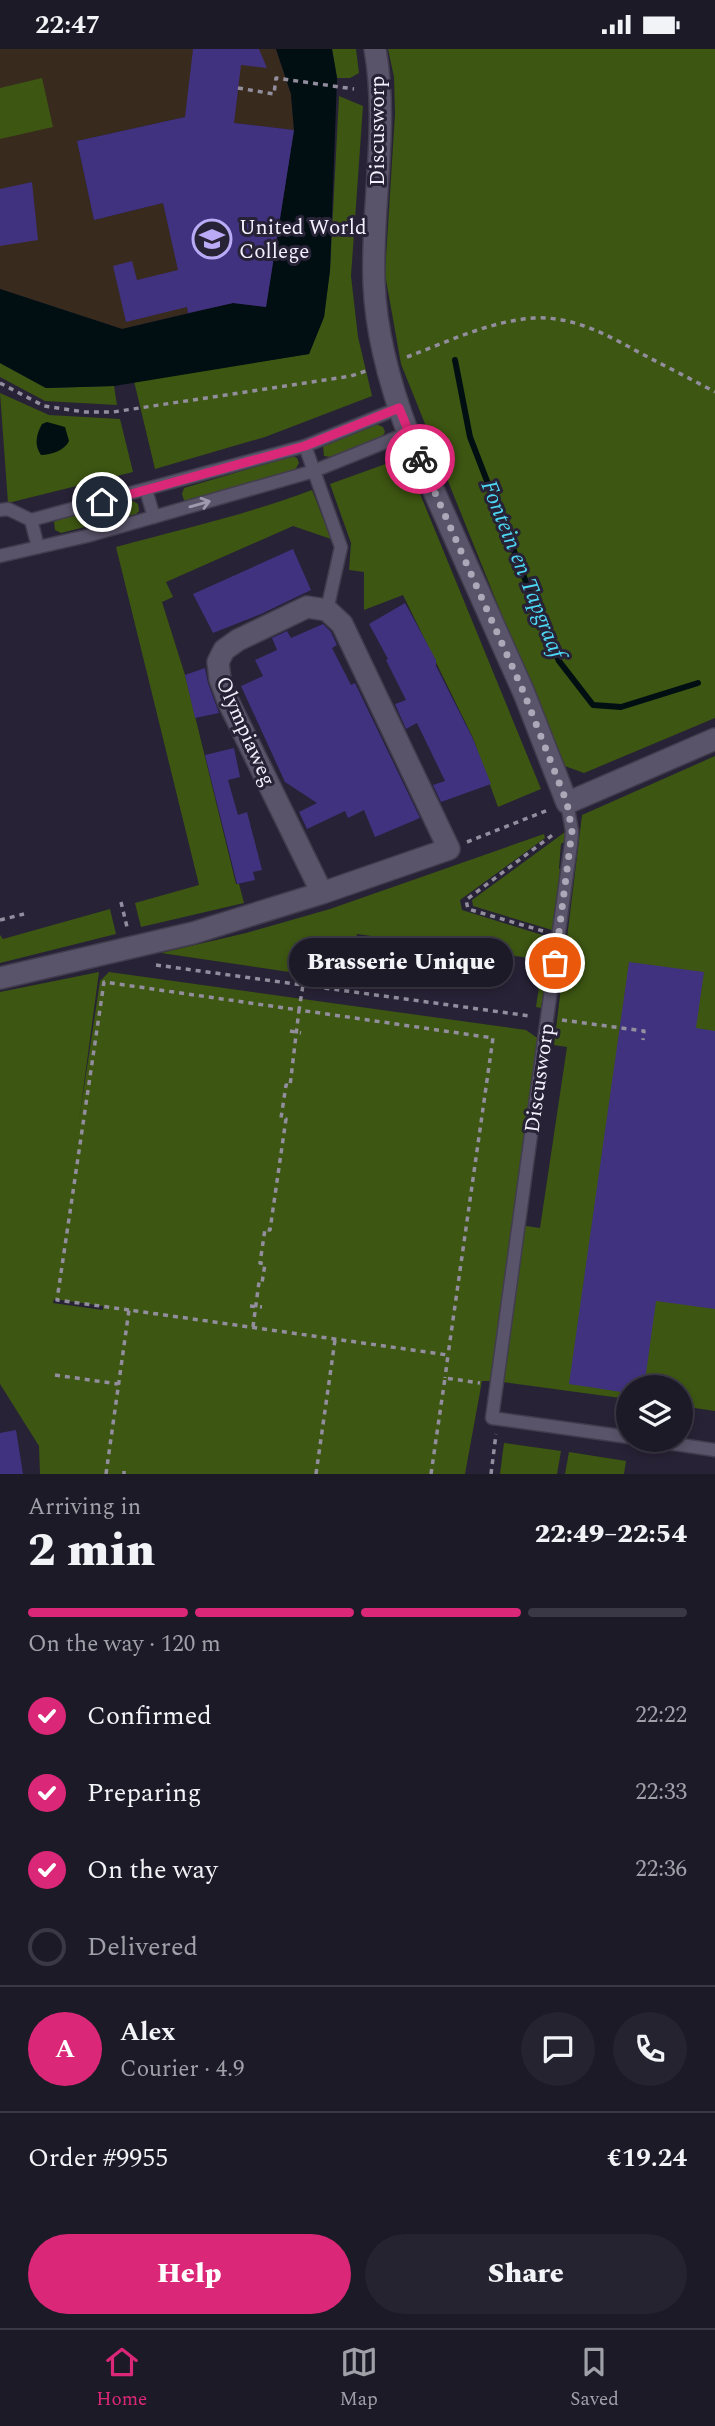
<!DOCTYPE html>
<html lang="en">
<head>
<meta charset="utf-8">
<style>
  :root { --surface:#1d1a28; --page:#252330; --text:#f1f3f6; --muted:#a0a1a8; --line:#3b3845; --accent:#db2777 }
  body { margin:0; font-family:Spectral,serif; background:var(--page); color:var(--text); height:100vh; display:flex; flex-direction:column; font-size:26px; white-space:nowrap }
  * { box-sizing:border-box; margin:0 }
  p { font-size:23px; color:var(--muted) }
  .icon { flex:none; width:38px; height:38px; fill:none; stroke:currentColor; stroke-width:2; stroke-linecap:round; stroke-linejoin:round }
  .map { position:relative; height:1425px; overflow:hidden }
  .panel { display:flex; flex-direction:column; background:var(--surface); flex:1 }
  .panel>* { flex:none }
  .buttons { position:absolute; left:616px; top:1326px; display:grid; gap:14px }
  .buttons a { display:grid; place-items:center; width:77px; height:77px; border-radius:50%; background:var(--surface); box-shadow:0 4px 10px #0003,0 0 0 2px var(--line); font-size:35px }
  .pin { position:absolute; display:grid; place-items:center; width:60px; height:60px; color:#fff; margin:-30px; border:4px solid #fff; border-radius:50%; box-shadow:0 2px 7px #0007 }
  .courier { position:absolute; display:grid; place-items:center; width:70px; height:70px; margin:-35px; border:5px solid #db2777; border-radius:50%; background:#fff; color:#222; box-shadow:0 2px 9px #0007 }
  .bubble { position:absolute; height:49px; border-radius:24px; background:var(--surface); box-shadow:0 4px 10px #0003,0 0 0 2px var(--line); font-size:23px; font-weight:800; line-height:49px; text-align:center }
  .head em { font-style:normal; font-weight:800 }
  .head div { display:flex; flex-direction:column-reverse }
  .head { display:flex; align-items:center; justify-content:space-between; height:119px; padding:0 28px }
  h1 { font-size:46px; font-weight:800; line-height:52px }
  .bar { display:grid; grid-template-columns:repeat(4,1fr); gap:10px 7px; align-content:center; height:84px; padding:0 28px }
  .bar i { height:9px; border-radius:5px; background:var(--line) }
  .bar .on { background:var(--accent) }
  .bar p { grid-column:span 4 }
  .line { display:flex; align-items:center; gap:18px; padding:0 28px; border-top:2px solid var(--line) }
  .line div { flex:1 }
  .round { display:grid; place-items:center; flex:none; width:74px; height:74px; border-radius:37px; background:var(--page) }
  ol { padding:0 28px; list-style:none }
  li { display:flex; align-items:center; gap:21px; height:77px }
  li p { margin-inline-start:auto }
  li .icon { padding:7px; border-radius:50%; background:var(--accent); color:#fff; stroke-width:4 }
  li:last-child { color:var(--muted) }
  li i { width:38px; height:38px; border:4px solid var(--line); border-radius:50% }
  .button { display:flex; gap:14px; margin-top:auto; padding:14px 28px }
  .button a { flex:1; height:80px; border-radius:42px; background:var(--accent); color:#fff; font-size:28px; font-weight:800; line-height:80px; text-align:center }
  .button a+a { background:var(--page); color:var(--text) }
  .status { display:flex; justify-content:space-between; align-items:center; height:49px; padding:0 35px; background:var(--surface); direction:ltr }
  .status svg { height:19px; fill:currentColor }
  .tabs { display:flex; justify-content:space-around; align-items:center; height:98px; border-top:2px solid var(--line); background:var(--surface); font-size:19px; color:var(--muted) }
  .tabs a { display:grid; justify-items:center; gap:4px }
  .tabs .on { color:var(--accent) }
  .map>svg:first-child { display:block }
</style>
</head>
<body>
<div class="status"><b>22:47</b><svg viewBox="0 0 49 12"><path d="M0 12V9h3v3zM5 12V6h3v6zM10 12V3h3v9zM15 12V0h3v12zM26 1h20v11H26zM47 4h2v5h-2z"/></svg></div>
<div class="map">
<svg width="715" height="1425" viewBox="0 0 715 1425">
  <rect width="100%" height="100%" fill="#272235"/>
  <!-- education -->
  <path fill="#382a1d" d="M 0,0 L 276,0 L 291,45 L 294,81 L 185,68 L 77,92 L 94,171 L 163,154 L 188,264 L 122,280 L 0,240 Z"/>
  <!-- green -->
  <g fill="#3d5612" fill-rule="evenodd">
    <path d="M 332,0 L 356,0 L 359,24 L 350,29 L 337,29 Z"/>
    <path d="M 388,0 L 715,0 L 715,669 L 584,724 L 562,716 L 401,315 L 385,225 L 395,65 L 394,28 Z"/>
    <path d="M 42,29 L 53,78 L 0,90 L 0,39 Z"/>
    <path d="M 339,47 L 363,57 L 351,227 L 358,288 L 372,347 L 265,388 L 155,420 L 134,332 L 309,305 L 324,268 L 330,221 Z"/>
    <path d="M 0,314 L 46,339 L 114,337 L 117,356 L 45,352 L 0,328 Z"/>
    <path d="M 0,344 L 49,366 L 120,370 L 133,423 L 8,454 Z"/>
    <path d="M 376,375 L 383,378 L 385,383 L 382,388 L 330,408 L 324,407 L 323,397 Z"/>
    <path d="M 292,407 L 297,409 L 299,414 L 295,421 L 189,452 L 184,451 L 182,445 L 184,439 Z"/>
    <path d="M 405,408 L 541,740 L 498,758 L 473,689 L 403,546 L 364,561 L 364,523 L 349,521 L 351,494 L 330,435 Z"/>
    <path d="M 312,441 L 331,490 L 293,477 L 166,533 L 173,548 L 162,553 L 185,626 L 236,835 L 239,835 L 244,854 L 141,878 L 135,854 L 199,836 L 116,498 C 182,480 249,465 312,441 Z"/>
    <path d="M 133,452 L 138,455 L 139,462 L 136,465 L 61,484 L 55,481 L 54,473 L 57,471 Z"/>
    <path d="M 715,707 L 715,1362 L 681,1357 L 681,1339 L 628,1339 L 628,1350 L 496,1332 L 482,1332 L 465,1425 L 40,1425 L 39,1397 L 0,1335 L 0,943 L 99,923 L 79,1072 L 100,932 L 109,923 L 526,981 L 543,993 L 519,1176 L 540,1179 L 567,998 L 554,996 L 582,766 ZM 54,1250 L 103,1257 L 103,1261 L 53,1254 Z"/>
    <path d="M 565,783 L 564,793 L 561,795 L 559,819 L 560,821 L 552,881 L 473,857 L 472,851 Z"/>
    <path d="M 544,785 L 545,789 L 460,851 L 462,861 L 552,889 L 541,959 L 536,958 L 543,911 L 357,885 L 350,932 L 161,904 L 246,884 L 330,860 Z"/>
    <path d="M 110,860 L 116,885 L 0,914 L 0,886 L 3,890 Z"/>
    <path d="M 504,1394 L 561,1402 L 557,1425 L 500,1425 Z"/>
    <path d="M 569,1403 L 626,1412 L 624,1425 L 565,1425 Z"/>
  </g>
  <!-- water -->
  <g fill="#010e12">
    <path d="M 276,0 L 332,0 L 337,29 L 330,221 L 324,268 L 309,305 L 114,337 L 46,339 L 0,314 L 0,240 L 122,280 L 233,254 L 266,258 L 294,81 L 291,45 Z"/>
    <path d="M 47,373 L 65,378 L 69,392 C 65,401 51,406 41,406 C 34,396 36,386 42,375 Z"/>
  </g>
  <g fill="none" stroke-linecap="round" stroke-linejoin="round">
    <!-- stream -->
    <path stroke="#010e12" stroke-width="6" d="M 455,311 L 470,388 L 526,533 L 559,612 L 593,656 L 621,658 L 698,634"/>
  </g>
  <!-- building -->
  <g fill="#40327e">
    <path d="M 193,0 L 259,0 L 267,19 L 241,16 L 234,74 L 294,81 L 266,258 L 233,254 L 188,264 L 187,258 L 126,273 L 113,217 L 132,212 L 137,231 L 178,221 L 163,154 L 94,171 L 77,92 L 185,68 Z"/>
    <path d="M 32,133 L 38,191 L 0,197 L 0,140 Z"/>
    <path d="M 293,500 L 311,541 L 261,565 L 213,584 L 193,545 Z"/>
    <path d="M 405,554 L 436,611 L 436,617 L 473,690 L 491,735 L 441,753 L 433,736 L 445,732 L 417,674 L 406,680 L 395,655 L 406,651 L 386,611 L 388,610 L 369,575 Z"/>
    <path d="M 323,575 L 331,583 L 337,596 L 332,599 L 351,636 L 355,634 L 420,769 L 375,788 L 364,761 L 348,769 L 345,762 L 307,780 L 299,763 L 317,754 L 285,733 L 241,637 L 263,627 L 255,611 L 277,601 L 272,589 L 287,582 L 291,589 Z"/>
    <path d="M 205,619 L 208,634 L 219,664 L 195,669 L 185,626 Z"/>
    <path d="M 234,699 L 240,728 L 228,731 L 238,766 L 247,763 L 262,821 L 253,823 L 255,831 L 237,835 L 205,706 Z"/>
    <path d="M 629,913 L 704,923 L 696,979 L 715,982 L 715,1260 L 656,1252 L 644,1339 L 628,1339 L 628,1344 L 569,1335 Z"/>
    <path d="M 16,1381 L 23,1425 L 0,1425 L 0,1384 Z"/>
  </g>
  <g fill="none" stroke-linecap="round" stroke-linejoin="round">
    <defs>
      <g id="service">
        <path d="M 305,397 L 341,498 L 327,561"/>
        <path d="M 146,441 L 154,468"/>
        <path d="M 0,461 L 8,460 L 31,471"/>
        <path d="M 31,471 L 305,397 L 399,359"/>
        <path d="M 31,471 L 38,498"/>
        <path d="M 0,507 L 87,487 L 314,422 L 408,384"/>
        <path d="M 567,754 L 572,782 L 571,795 L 492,1369 L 628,1388"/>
        <path d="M 648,1391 L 715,1401"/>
      </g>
      <g id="minor">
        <path d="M 375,0 C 389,78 371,156 374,234 C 376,285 390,336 408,384 L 524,644 L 567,754 L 715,690"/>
        <path d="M 0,929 L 193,884 L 322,844 L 449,800 L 342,575 L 327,561 L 307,558 L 238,591 L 224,601 L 218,613 L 220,630 L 228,652 L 322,844"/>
      </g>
    </defs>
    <!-- service casing -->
    <use href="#service" stroke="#423d4e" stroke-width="15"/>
    <!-- minor casing -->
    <use href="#minor" stroke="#423d4e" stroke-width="24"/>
    <!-- path -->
    <g stroke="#928e9e" stroke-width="3.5" stroke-dasharray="5 5" stroke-linecap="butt">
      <path d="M 238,39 L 274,45 L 276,29 L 354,40"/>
      <path d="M 407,308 C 447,293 490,272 534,269 C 575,267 609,287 644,306 C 667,318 691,330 715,343"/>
      <path d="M 0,334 L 44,357 L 85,363 L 113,363 L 351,327 L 366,322"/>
      <path d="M 467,793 L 548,761"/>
      <path d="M 121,853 L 127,878"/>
      <path d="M 0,871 L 24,865"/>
      <path d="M 543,882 L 468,860 L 466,851 L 555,784"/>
      <path d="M 156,916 L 530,967"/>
      <path d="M 562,971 L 644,982 L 643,991"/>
      <path d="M 290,982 L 301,984"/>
      <path d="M 250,1257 L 262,1258"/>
      <path d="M 129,1261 L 57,1251 L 104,933 L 299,961 L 303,936"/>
      <path d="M 253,1278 L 259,1233 L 262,1234 L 265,1215 L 260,1214 L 265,1180 L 270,1181 L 286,1070 L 281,1069 L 286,1036 L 290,1037 L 299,961 L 493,989 L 448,1306"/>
      <path d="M 55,1326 L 118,1335"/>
      <path d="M 106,1425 L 129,1261 L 448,1306 L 445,1329"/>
      <path d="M 124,1425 L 124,1422"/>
      <path d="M 316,1425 L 335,1291"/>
      <path d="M 431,1425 L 445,1329 L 480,1334"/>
      <path d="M 491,1425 L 496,1385"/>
    </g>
    <!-- service -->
    <use href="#service" stroke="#5a546a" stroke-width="12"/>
    <!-- minor -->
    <use href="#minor" stroke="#5a546a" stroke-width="21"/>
  </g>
  <!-- one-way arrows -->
  <defs><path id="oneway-shaft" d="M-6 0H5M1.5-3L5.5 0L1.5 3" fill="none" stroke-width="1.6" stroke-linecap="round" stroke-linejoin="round" transform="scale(1.75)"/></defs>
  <use stroke="#9f9aad" href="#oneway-shaft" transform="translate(200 455) rotate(-16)"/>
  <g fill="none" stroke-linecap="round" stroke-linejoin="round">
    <!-- done -->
    <path stroke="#aca8b8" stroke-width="7" stroke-dasharray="0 12.6" d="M 420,410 L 524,644 L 567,754 L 572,782 L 555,914"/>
    <!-- route -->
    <path stroke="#db2777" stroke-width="9" d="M 102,453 L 305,397 L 399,359 L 420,410"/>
  </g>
  <!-- icons -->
  <defs>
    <symbol id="school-ring" viewBox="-11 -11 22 22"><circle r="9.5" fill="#272235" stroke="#bbaaf6" stroke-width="1.5"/><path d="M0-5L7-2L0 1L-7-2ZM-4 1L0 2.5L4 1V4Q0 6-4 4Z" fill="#bbaaf6"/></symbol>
  </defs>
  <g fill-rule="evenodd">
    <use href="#school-ring" x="190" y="168" width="44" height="44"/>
  </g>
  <g text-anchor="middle" stroke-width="6" stroke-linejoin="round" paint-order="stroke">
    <!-- street labels -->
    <g font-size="21" fill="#f3f0fe" stroke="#272235">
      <text transform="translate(377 82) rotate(-90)" y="7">Discusworp</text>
      <text transform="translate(246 682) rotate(66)" y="7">Olympiaweg</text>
      <text transform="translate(539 1029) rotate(-82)" y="7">Discusworp</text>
    </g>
    <!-- poi labels -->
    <g font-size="21" fill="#f3f0fe" stroke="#272235" text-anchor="start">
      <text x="239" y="185">United World<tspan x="239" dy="24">College</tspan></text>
    </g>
    <!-- water labels -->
    <g font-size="23" font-style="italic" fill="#4dd8f4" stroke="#272235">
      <text transform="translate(524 520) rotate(68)" y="8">Fontein en Tapgraaf</text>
    </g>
  </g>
</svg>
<div class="buttons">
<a><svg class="icon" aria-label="layers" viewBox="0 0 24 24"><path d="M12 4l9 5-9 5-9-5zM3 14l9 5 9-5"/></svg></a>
</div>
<div class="pin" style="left:555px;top:914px;background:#ea580c"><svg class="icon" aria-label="bag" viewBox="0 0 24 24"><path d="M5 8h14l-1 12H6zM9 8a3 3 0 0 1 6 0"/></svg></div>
<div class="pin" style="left:102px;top:453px;background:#1f2937"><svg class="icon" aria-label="home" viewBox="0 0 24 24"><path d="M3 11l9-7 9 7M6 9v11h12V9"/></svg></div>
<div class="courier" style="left:420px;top:410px"><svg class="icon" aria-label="bike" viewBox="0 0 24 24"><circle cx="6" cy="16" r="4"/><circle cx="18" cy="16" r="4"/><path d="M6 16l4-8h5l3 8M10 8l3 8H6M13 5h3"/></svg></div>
<div class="bubble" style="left:289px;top:889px;width:224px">Brasserie Unique</div>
</div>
<section class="panel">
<div class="head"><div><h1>2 min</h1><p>Arriving in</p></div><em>22:49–22:54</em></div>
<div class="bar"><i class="on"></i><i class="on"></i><i class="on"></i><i></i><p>On the way · 120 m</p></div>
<ol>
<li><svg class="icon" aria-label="check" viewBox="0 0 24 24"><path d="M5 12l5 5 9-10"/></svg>Confirmed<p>22:22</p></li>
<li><svg class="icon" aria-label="check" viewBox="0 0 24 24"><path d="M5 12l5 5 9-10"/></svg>Preparing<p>22:33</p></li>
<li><svg class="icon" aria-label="check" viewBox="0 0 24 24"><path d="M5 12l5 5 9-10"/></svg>On the way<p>22:36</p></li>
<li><i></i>Delivered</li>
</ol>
<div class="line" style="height:126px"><b class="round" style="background:var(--accent);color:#fff">A</b><div><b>Alex</b><p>Courier · 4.9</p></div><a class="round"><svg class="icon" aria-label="chat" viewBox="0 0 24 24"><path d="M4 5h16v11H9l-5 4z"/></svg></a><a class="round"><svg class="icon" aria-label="phone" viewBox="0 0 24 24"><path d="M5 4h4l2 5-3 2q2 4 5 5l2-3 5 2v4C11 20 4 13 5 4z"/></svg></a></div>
<div class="line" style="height:91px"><div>Order #9955</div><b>€19.24</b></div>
<div class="button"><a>Help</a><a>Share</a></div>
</section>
<nav class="tabs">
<a class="on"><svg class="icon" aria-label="home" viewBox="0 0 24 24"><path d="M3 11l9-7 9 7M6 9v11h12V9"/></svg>Home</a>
<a><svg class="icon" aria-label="map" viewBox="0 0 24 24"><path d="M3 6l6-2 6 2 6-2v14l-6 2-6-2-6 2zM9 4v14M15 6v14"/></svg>Map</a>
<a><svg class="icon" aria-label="saved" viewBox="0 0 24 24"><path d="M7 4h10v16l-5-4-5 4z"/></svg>Saved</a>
</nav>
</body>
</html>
